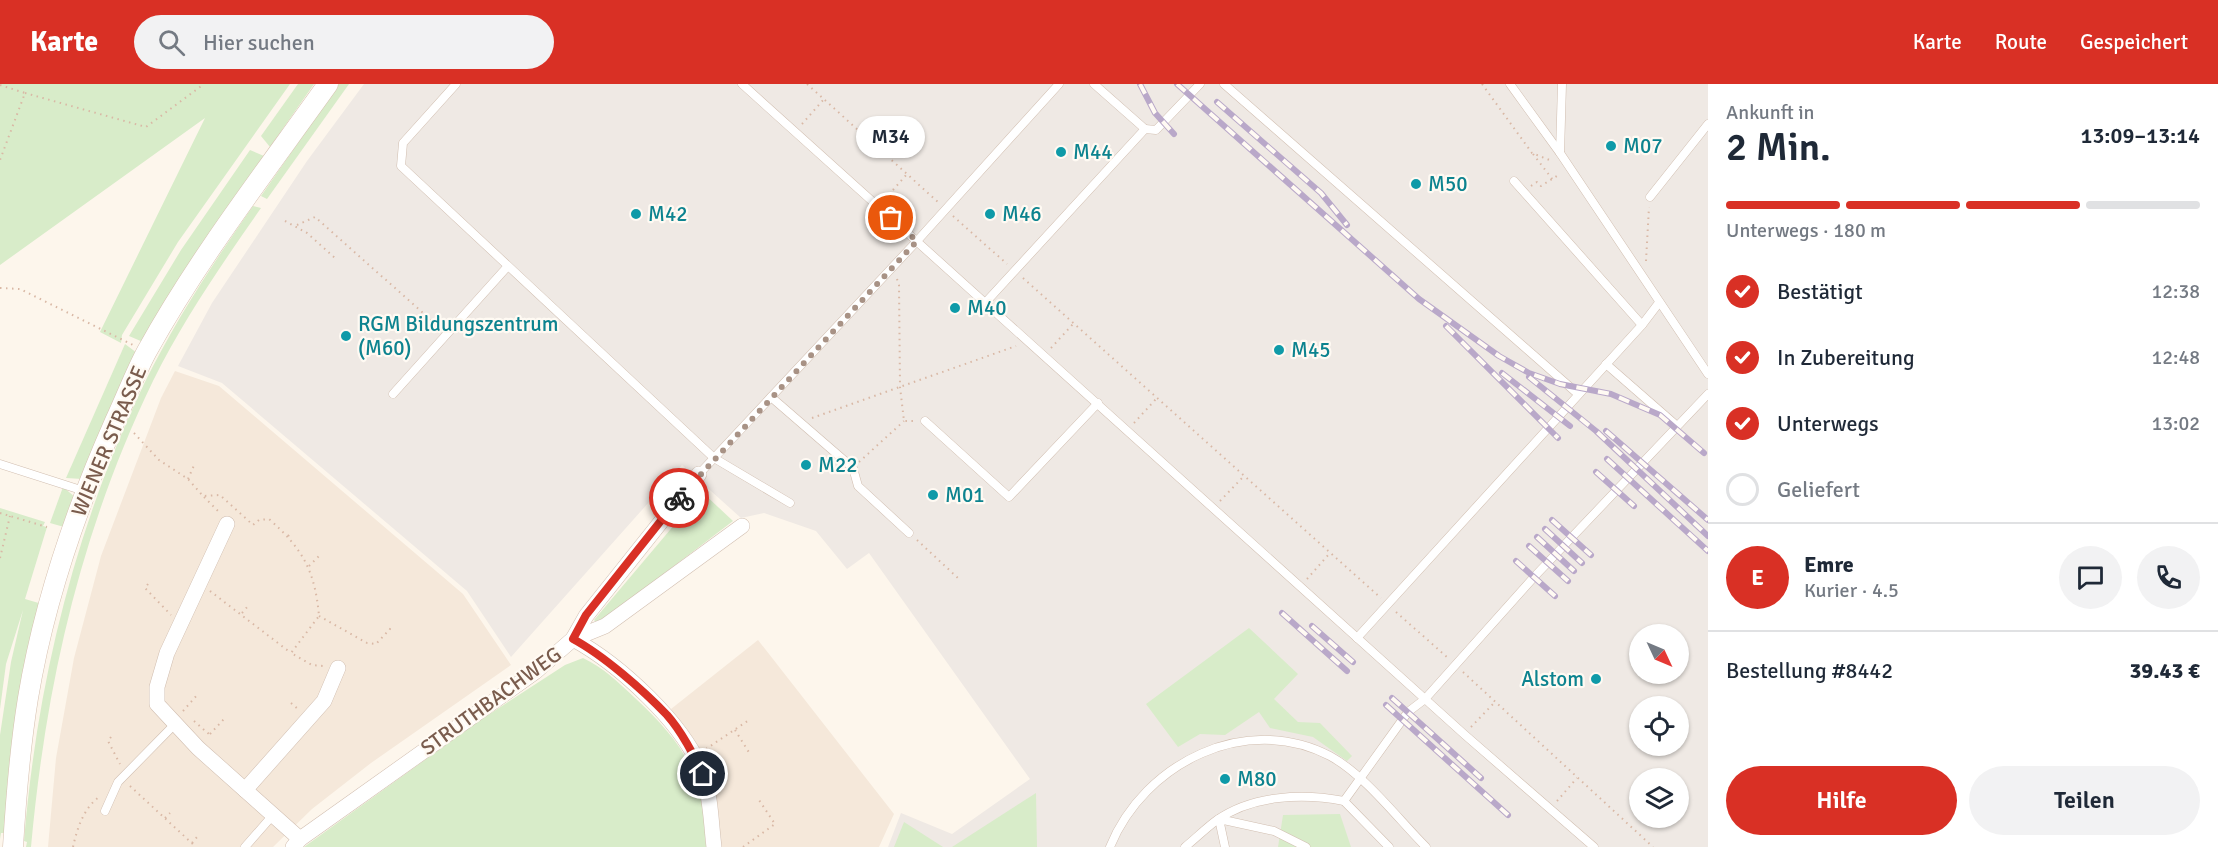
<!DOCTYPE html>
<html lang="de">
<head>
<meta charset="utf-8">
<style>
  :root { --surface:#fff; --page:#f2f2f3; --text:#1f2937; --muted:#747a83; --line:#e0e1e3; --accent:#d93025 }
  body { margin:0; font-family:Signika,sans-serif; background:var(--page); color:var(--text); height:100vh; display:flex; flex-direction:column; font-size:22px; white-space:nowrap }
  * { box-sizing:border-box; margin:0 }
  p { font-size:20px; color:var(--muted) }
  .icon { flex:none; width:33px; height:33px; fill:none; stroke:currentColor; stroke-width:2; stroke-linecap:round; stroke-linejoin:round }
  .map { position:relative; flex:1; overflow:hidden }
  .details { display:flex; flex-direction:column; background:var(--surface); width:510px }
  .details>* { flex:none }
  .needle { width:39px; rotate:134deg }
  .controls { position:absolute; left:1629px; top:540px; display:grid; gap:12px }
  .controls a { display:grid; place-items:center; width:60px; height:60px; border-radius:50%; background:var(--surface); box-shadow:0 2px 4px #0004; font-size:30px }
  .pin { position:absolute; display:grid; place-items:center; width:51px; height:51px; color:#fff; margin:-26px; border:3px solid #fff; border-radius:50%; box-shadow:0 2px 6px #0007 }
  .courier { position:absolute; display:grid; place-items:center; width:60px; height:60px; margin:-30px; border:4px solid #d93025; border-radius:50%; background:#fff; color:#222; box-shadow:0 2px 8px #0007 }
  .bubble { position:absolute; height:42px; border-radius:21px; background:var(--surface); box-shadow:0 2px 4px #0004; font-size:20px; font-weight:600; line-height:42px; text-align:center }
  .overview em { font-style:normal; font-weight:600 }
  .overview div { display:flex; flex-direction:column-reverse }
  .overview { display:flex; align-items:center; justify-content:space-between; height:102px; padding:0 18px }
  h1 { font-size:39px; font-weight:600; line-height:45px }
  .bar { display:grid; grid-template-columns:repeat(4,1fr); gap:9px 6px; align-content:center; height:72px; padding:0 18px }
  .bar i { height:8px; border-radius:4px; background:var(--line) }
  .bar .active { background:var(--accent) }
  .bar p { grid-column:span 4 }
  .line { display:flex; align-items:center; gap:15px; padding:0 18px; border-top:2px solid var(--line) }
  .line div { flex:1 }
  .round { display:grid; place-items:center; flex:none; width:63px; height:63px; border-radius:32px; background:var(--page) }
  ol { padding:0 18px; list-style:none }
  li { display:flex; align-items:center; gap:18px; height:66px }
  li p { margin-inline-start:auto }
  li .icon { padding:6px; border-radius:50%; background:var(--accent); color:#fff; stroke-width:4 }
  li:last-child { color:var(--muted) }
  li i { width:33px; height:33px; border:3px solid var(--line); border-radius:50% }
  .action { display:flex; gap:12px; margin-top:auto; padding:12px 18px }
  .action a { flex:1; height:69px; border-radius:36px; background:var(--accent); color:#fff; font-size:24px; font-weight:600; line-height:69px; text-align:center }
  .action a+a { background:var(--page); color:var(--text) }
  header { display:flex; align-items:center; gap:36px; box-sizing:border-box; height:84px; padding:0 30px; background:var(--accent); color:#fff }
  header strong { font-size:28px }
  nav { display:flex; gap:33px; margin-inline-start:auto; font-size:21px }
  .search { width:420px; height:54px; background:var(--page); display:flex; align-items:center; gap:15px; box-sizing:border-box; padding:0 21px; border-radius:33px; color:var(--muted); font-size:22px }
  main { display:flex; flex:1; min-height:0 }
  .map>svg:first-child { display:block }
</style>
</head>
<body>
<header>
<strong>Karte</strong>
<div class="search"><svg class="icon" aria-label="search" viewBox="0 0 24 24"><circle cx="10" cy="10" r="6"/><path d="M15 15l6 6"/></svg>Hier suchen</div>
<nav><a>Karte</a><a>Route</a><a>Gespeichert</a></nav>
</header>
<main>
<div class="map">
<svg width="1708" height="763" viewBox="0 0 1708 763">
  <rect width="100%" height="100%" fill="#fdf6ec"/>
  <!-- residential -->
  <g fill="#f5e8da">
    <path d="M 175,287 L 219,302 L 463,510 L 511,581 L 371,679 L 312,725 L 273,763 L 48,763 L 56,674 L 74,574 L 101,472 L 161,314 Z"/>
    <path d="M 758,556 L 894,730 L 879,763 L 721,763 L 715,705 L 698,666 L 671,625 Z"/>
  </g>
  <!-- industrial -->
  <path fill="#efe9e4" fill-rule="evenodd" d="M 364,0 L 1708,0 L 1708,763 L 888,763 L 901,729 L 952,750 L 1030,695 L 869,469 L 847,485 L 816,447 L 764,429 L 741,434 L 682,381 L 511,573 L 467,507 L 222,299 L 178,282 L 212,219 L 307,77 ZM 1640,550 L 1678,550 L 1678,590 L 1640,590 ZM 1640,622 L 1678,622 L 1678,662 L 1640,662 ZM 1640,694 L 1678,694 L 1678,734 L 1640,734 Z"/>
  <!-- green -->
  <g fill="#d8ecc9">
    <path d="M 0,0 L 290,0 L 178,158 L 122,251 L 121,259 L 100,248 L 205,34 L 0,181 Z"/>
    <path d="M 298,0 L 314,0 L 270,63 L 261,52 Z"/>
    <path d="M 339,0 L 349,0 L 267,115 L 261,112 Z"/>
    <path d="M 250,66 L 264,72 L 194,173 L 143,258 L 129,252 L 181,166 Z"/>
    <path d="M 253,122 L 261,124 C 222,180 183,236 153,297 C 81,446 46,599 31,763 L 26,763 L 27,758 L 24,757 C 37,598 75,444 144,300 C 175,237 213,179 253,122 Z"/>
    <path d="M 125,260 L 137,269 L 82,395 L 66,394 Z"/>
    <path d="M 63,403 L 75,413 L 64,443 L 50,439 Z"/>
    <path d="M 702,408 L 733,437 L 598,540 L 594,536 Z"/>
    <path d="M 0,424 L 45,438 L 43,442 L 47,443 L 25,515 L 42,520 L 4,749 L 1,749 L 0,755 L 0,651 L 11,578 L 23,526 L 6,580 L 0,625 Z"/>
    <path d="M 1249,544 L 1298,590 L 1274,615 L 1298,638 L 1320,639 L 1352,672 L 1347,677 L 1313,653 L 1270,644 L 1259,628 L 1225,651 L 1200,650 L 1178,663 L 1146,620 Z"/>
    <path d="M 583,574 C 604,584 618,598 635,614 C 686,662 704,691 706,763 L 304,763 L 479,637 L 565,581 Z"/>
    <path d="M 1036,709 L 1037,763 L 952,763 Z"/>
    <path d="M 1340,730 L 1351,763 L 1278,763 L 1283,731 Z"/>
    <path d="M 904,738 L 943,763 L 894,763 Z"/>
  </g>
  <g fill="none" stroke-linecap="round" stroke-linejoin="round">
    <defs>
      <g id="lane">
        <path d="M 456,0 L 403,59 L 401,82 L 714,374 L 790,419"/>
        <path d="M 742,0 L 1465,651 L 1594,763"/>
        <path d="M 1094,0 L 1145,45"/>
        <path d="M 1224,0 L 1578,310"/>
        <path d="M 1510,0 L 1560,69"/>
        <path d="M 1562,0 L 1560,69 L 1708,290"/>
        <path d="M 1514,97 L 1642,241"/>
        <path d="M 1650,113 L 1708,40"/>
        <path d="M 986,218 L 1145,45 L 1156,46 L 1200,0"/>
        <path d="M 1606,280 L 1677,342"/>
        <path d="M 393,310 L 508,182"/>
        <path d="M 771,313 L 853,384 L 858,402 L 909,449"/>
        <path d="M 925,337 L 1009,413 L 1098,319"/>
        <path d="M 0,380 L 84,407"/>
        <path d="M 699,390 L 917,157 L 1059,0"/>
        <path d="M 1357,554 L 1642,241 L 1658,220"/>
        <path d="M 105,727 L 118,698 L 174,641"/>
        <path d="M 245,763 L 273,731"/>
        <path d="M 1110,763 C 1144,679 1246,628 1330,672 C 1365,691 1398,735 1426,763"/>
        <path d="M 1185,763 C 1196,754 1206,744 1217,736 C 1253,711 1303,709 1344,717"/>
        <path d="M 1225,763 L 1219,735 L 1274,747 L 1306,763"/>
        <path d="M 1389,763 L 1344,717 L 1408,628 L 1425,615 L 1534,493 L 1708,310"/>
      </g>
      <g id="street">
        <path d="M 227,440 L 167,569 L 157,603 L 157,620 L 198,664 L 300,755"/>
        <path d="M 573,555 C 619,580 685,640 703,690 C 711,713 711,739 714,763"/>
        <path d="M 573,555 L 586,532 L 699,390"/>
        <path d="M 245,706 L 324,617 L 338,584"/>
        <path d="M 293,763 L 300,755 L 535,588 L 573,555 L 605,542 L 742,442"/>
      </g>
      <path id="secondary" d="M 13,763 C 16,713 20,663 28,614 C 44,518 76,425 115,337 C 126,314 135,289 147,267 C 199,173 266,87 328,0"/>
    </defs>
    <!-- lane casing -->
    <use href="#lane" stroke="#d1beb0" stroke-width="9"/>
    <!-- street casing -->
    <use href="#street" stroke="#d1beb0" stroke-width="16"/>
    <!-- secondary casing -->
    <use href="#secondary" stroke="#d6c0b0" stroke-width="21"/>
    <!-- path -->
    <g stroke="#d9b8a5" stroke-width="2" stroke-dasharray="1.5 4.5" stroke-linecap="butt">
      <path d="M 807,0 L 938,118"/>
      <path d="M 1482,0 L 1532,69 L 1552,77"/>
      <path d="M 0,1 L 25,9 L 0,76"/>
      <path d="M 25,9 L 146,43 L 204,0"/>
      <path d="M 802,40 L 824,15"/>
      <path d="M 1533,70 L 1553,96"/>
      <path d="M 1531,102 L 1537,98 L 1541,102 L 1560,90"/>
      <path d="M 885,115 L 907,90"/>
      <path d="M 953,132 L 1007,180"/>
      <path d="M 285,137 L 307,149 L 336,175"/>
      <path d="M 297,141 L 315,133 L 440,244"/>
      <path d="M 1646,177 L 1649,123"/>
      <path d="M 1023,194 L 1381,514"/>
      <path d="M 897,195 L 899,201 L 900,303 L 904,337 L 914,337"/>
      <path d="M 0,204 L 20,205 L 133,261"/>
      <path d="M 1051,264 L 1073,240"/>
      <path d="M 812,334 L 1016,262"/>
      <path d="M 1134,339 L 1156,315"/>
      <path d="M 134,349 L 159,376 L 188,395 L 203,412 L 220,411 L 253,441 L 259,436 L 269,435 C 303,465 315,487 319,532 L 291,569 L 312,581 L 324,582"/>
      <path d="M 859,378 L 904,337"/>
      <path d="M 188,395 L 195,379"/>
      <path d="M 204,413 L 219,428"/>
      <path d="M 1220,417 L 1243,393"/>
      <path d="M 0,429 L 47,443"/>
      <path d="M 288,452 L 292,448"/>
      <path d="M 917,456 L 959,495"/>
      <path d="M 0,474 L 10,432"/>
      <path d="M 309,482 L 319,472"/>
      <path d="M 1307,495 L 1329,470"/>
      <path d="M 148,500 L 145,504 L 171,531"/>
      <path d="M 210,507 L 291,569"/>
      <path d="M 1396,528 L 1448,574"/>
      <path d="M 242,529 L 248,522"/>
      <path d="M 319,532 L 367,559 L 376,560 L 390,545 L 387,543"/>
      <path d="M 1463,588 L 1653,763"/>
      <path d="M 291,619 L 298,625"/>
      <path d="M 183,627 L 198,610"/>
      <path d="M 194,637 L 210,651"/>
      <path d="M 1471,643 L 1494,619"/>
      <path d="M 735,646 L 750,670"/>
      <path d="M 210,650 L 224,635"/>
      <path d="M 111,653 L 108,657 L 120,680"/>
      <path d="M 706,665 L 749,636"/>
      <path d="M 130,702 L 196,763"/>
      <path d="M 1557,717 L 1577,694"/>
      <path d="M 165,734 L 170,729"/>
      <path d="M 192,759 L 197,753"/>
      <path d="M 73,763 C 77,745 83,725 99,713"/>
      <path d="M 743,763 L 775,740 L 757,713"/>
    </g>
    <!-- lane -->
    <use href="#lane" stroke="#fff" stroke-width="8"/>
    <!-- street -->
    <use href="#street" stroke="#fff" stroke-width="15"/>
    <!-- secondary -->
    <use href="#secondary" stroke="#fff" stroke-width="20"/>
    <defs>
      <g id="rail">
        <path d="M 1140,0 L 1155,29 L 1174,50"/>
        <path d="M 1177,0 L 1419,215 L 1499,272 L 1529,289 L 1560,300 L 1611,310 L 1660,331 L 1704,369"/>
        <path d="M 1217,18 L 1321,109 L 1347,141"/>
        <path d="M 1446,242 L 1558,354"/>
        <path d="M 1502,289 L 1570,342"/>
        <path d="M 1529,293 L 1596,347 L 1708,452"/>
        <path d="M 1606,347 L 1708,436"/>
        <path d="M 1607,375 L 1708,467"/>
        <path d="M 1596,388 L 1634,422"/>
        <path d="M 1552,436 L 1591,471"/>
        <path d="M 1545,445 L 1582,479"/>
        <path d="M 1537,453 L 1574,487"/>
        <path d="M 1529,462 L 1568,497"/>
        <path d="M 1516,477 L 1555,512"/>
        <path d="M 1282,529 L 1347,587"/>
        <path d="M 1312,542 L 1353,578"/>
        <path d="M 1392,614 L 1481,694"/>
        <path d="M 1386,621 L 1508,731"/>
      </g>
    </defs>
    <!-- rail casing -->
    <use href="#rail" stroke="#b9a8c9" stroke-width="6"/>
    <!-- rail -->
    <use href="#rail" stroke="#fffaf3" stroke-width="4" stroke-dasharray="11" stroke-linecap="butt"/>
  </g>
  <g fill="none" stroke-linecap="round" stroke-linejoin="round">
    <!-- done -->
    <path stroke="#a89285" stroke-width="6" stroke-dasharray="0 10.8" d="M 679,414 L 917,157 L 891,134"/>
    <!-- route -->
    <path stroke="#d93025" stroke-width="8" d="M 679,414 L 586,531 L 573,555 C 603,571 643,606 667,631 C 682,648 693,670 703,690"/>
  </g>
  <!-- markers -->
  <g fill="#0f9aa8" stroke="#fffaf3" stroke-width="2">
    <circle cx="1611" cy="62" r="6"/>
    <circle cx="1061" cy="68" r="6"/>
    <circle cx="1416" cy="100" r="6"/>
    <circle cx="636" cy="130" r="6"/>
    <circle cx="990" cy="130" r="6"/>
    <circle cx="955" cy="224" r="6"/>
    <circle cx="346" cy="252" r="6"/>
    <circle cx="1279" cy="266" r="6"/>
    <circle cx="806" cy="381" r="6"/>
    <circle cx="933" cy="411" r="6"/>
    <circle cx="1596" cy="595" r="6"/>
    <circle cx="1225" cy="695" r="6"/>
  </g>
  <g text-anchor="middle" stroke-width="4.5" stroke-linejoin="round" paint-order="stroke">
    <!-- culture labels -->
    <g font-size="21" fill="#0d838f" stroke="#fffaf3" text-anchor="start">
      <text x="1623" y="69">M07</text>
      <text x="1073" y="75">M44</text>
      <text x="1428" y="107">M50</text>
      <text x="648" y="137">M42</text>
      <text x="1002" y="137">M46</text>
      <text x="967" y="231">M40</text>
      <text x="358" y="247">RGM Bildungszentrum<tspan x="358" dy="24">(M60)</tspan></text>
      <text x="1291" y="273">M45</text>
      <text x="818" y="388">M22</text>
      <text x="945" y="418">M01</text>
      <text x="1584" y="602" text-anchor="end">Alstom</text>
      <text x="1237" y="702">M80</text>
    </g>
    <!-- street labels -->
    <g font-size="21" fill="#7a5c4d" stroke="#fffaf3">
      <text transform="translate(109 357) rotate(-67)" y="7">WIENER STRASSE</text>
      <text transform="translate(491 617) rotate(-36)" y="7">STRUTHBACHWEG</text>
    </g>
  </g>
</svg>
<div class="controls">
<a><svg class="needle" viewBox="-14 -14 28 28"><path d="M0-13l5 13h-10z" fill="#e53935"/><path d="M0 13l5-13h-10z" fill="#747a83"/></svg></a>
<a><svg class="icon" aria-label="locate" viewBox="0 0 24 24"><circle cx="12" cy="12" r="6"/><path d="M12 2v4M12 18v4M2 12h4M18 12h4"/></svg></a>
<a><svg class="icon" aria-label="layers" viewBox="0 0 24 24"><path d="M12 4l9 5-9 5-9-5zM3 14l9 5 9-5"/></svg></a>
</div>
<div class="pin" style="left:891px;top:134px;background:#ea580c"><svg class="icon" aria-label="bag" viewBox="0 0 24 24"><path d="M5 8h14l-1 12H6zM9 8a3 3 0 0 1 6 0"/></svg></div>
<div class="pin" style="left:703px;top:690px;background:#1f2937"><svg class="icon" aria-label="home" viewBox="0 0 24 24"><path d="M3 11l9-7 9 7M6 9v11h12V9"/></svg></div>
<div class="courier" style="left:679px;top:414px"><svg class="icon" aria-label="bike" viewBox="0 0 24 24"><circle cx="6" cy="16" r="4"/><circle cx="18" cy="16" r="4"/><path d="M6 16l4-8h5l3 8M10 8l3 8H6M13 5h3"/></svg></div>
<div class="bubble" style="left:856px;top:32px;width:69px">M34</div>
</div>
<section class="details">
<div class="overview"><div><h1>2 Min.</h1><p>Ankunft in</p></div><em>13:09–13:14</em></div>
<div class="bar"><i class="active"></i><i class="active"></i><i class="active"></i><i></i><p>Unterwegs · 180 m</p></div>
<ol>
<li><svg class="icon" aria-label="check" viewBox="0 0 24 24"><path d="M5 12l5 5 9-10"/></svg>Bestätigt<p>12:38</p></li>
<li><svg class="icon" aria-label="check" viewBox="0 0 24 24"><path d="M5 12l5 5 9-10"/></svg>In Zubereitung<p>12:48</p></li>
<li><svg class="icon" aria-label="check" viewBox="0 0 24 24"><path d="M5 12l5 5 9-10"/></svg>Unterwegs<p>13:02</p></li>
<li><i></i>Geliefert</li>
</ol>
<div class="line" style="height:108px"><b class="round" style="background:var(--accent);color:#fff">E</b><div><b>Emre</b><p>Kurier · 4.5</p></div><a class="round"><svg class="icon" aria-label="chat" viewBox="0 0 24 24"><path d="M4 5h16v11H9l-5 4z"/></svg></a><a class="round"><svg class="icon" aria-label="phone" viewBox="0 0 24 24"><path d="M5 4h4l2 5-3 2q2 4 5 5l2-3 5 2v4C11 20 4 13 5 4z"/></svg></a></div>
<div class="line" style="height:78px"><div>Bestellung #8442</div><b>39.43 €</b></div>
<div class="action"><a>Hilfe</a><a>Teilen</a></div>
</section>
</main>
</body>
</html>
